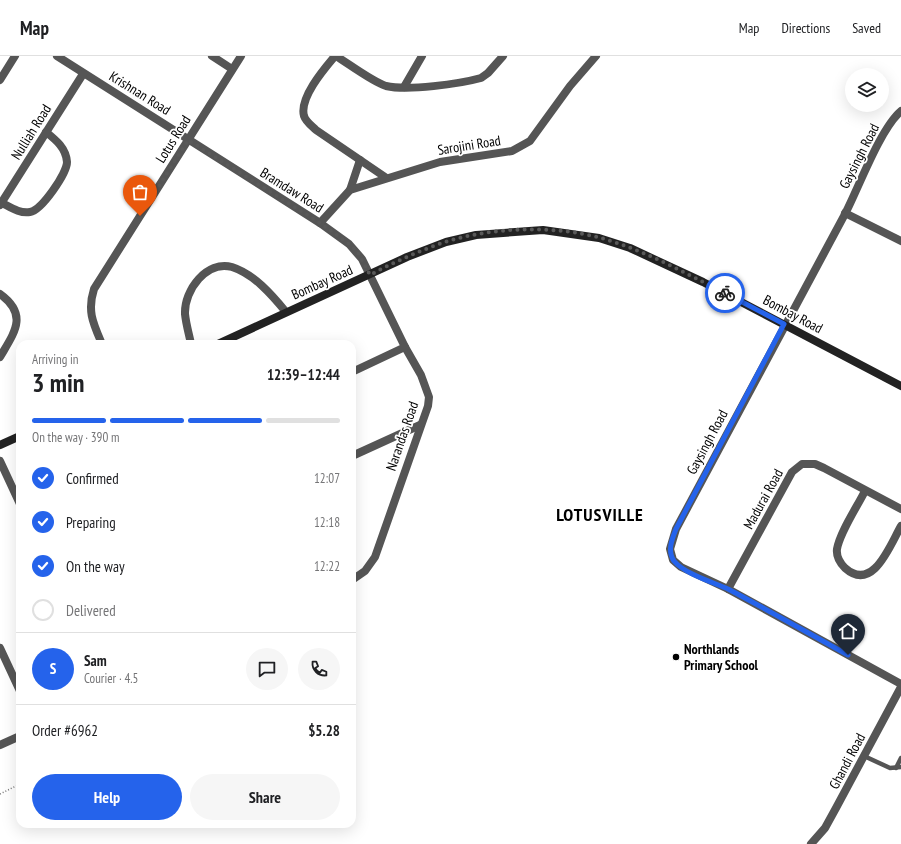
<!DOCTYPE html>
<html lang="en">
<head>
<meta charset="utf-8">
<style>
  :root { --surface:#fff; --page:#f6f6f6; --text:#202124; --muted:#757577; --line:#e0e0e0; --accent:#2563eb }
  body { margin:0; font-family:"PT Sans Narrow",sans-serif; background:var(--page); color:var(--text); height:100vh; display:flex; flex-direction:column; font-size:15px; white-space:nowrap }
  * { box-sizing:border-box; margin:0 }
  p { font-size:13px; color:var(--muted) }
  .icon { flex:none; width:22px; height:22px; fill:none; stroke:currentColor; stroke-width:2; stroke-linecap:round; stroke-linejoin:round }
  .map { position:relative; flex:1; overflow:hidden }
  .side { position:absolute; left:16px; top:284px; width:340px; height:488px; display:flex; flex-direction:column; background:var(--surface); border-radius:12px; box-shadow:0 4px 16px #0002 }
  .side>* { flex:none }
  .buttons { position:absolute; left:845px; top:12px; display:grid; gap:8px }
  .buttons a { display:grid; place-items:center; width:44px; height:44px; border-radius:50%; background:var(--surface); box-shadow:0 4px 16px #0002; font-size:20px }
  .pin { position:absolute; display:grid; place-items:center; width:34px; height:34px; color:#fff; margin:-41px -17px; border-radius:50% 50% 50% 0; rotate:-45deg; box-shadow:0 0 4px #0007 }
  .pin .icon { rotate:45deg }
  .courier { position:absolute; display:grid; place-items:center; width:40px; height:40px; margin:-20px; border:3px solid #2563eb; border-radius:50%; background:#fff; color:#222; box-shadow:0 1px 5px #0007 }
  .headline em { font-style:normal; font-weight:800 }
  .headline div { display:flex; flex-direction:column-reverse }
  .headline { display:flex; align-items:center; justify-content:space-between; height:68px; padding:0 16px }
  h1 { font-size:26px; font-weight:800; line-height:30px }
  .bar { display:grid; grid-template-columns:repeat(4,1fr); gap:6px 4px; align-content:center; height:48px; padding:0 16px }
  .bar i { height:5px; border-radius:3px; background:var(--line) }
  .bar .on { background:var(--accent) }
  .bar p { grid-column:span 4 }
  .line { display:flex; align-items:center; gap:10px; padding:0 16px; border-top:1px solid var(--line) }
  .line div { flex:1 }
  .round { display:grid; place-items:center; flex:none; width:42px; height:42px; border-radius:21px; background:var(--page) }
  ol { padding:0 16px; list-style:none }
  li { display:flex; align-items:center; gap:12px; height:44px }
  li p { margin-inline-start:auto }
  li .icon { padding:4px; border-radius:50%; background:var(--accent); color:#fff; stroke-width:4 }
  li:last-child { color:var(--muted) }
  li i { width:22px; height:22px; border:2px solid var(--line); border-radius:50% }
  .action { display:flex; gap:8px; margin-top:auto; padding:8px 16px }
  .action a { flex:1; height:46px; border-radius:24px; background:var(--accent); color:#fff; font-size:16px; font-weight:800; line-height:46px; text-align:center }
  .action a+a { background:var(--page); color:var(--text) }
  header { display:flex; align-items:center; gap:24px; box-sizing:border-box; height:56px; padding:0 20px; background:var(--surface); border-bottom:1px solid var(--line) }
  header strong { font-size:19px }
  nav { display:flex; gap:22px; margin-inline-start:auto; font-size:14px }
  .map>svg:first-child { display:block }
</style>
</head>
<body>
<header>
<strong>Map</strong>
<nav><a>Map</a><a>Directions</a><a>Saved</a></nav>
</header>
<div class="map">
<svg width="901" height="788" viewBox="0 0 901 788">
  <rect width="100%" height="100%" fill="#fff"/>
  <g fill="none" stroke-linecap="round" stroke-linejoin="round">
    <!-- path -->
    <path stroke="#777" stroke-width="1.5" stroke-dasharray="1 2" stroke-linecap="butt" d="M 0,738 L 20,728"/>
    <!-- lane -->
    <g stroke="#555" stroke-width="4.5">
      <path d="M 864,700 L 890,712 L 901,711"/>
      <path d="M 896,712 L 901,702"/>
    </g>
    <!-- street -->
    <g stroke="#555" stroke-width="8">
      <path d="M 57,0 L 320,167 L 349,188 L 362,203 L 405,291 L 421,319 L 429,341 L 428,350 L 375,501 L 365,515 L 352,524"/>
      <path d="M 212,0 L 232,13"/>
      <path d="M 335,0 C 324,13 299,42 304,60 C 306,66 312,70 316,74 L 385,121"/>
      <path d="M 336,0 C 349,8 373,26 386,30 C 408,35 459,28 481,22 L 488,17 L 503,0"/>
      <path d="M 0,24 L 15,0"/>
      <path d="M 404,31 L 422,0"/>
      <path d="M 901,55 C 880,73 859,131 845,158 C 789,263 732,368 676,473 L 670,493 L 673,504 L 681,511 L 728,533 L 901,628"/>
      <path d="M 350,134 L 360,104"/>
      <path d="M 2,147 C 10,151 20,158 30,156 C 42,154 67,117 67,106 C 66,92 56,84 46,76"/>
      <path d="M 0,149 L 83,18"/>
      <path d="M 845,157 L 901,185"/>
      <path d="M 320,167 L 350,134 L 440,106 L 512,95 L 530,85 L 570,30 L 596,0"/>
      <path d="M 0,238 C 29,259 14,277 0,301"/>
      <path d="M 102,288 C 93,267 87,255 94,233 L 241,0"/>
      <path d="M 191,288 C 189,278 186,268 185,258 C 184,234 207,204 232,211 C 254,218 272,239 286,256"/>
      <path d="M 352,316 L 405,291"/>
      <path d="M 352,400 L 420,369"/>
      <path d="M 0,405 L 20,448"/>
      <path d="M 865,435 C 857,451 840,476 837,493 C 836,501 840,507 845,512 C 873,537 890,489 901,470"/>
      <path d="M 728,533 L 792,416 L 802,408 L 815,408 L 824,412 L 901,453"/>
      <path d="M 0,592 L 20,635"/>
      <path d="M 0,689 L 20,680"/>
      <path d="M 811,788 L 825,772 L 836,752 L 901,631"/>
    </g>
    <!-- secondary -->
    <g stroke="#222" stroke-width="8">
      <path d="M 218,288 L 407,201 L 446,186 L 476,179 L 543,174 L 599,182 L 630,192 L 703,226 L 901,330"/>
      <path d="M 0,389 L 20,380"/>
    </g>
  </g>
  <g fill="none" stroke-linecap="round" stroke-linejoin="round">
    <!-- done -->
    <path stroke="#595959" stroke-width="4" stroke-dasharray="0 7.2" d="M 140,160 L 188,84 L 320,167 L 349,188 L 357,195 L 370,219 C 394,206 419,195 445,186 C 493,171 553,169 601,182 C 644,194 685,217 725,237"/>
    <!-- route -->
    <path stroke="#2563eb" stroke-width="5" d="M 725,237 L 784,268 L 676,473 C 672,483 667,495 674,505 C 685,518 712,526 728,533 C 768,554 808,577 848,599"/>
  </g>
  <!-- markers -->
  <circle fill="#000" stroke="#fff" stroke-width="1.5" cx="676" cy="601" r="4"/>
  <g text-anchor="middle" stroke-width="3.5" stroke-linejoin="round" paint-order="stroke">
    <!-- street labels -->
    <g font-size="14" fill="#000" stroke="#fff">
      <text transform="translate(140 37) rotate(32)" y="5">Krishnan Road</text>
      <text transform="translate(31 76) rotate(-58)" y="5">Nulliah Road</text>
      <text transform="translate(173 83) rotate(-58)" y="5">Lotus Road</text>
      <text transform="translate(469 89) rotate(-9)" y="5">Sarojini Road</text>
      <text transform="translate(859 100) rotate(-63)" y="5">Gaysingh Road</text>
      <text transform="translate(292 134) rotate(32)" y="5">Bramdaw Road</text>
      <text transform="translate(322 226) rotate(-24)" y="5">Bombay Road</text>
      <text transform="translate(793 258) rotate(28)" y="5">Bombay Road</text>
      <text transform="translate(402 380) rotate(-71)" y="5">Narandas Road</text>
      <text transform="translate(707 386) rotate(-62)" y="5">Gaysingh Road</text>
      <text transform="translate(763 443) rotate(-61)" y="5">Madurai Road</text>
      <text transform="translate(847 705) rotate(-62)" y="5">Ghandi Road</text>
    </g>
    <!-- poi labels -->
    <g font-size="14" font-weight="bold" fill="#000" stroke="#fff" text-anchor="start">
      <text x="684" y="598">Northlands<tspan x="684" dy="16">Primary School</tspan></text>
    </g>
    <!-- district labels -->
    <g font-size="18" font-weight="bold" letter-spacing="1" fill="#000" stroke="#fff">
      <text x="600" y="465">LOTUSVILLE</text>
    </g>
  </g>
</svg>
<div class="buttons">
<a><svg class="icon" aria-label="layers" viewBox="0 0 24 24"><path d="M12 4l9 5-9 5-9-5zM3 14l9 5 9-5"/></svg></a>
</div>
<div class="pin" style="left:140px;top:160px;background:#ea580c"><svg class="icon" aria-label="bag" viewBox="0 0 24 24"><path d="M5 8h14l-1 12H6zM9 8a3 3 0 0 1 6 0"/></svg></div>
<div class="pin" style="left:848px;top:599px;background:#1f2937"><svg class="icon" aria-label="home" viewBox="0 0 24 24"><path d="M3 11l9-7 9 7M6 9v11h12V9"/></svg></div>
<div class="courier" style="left:725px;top:237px"><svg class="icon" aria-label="bike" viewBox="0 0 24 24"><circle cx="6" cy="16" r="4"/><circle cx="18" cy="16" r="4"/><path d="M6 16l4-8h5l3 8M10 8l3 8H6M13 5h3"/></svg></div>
<section class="side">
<div class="headline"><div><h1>3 min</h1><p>Arriving in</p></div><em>12:39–12:44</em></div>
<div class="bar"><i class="on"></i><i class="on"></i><i class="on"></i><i></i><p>On the way · 390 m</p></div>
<ol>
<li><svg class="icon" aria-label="check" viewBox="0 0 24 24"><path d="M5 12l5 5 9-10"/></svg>Confirmed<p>12:07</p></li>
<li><svg class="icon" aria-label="check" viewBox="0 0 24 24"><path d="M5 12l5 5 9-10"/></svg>Preparing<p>12:18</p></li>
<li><svg class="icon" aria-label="check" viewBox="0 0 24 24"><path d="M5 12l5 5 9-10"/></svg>On the way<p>12:22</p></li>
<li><i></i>Delivered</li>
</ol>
<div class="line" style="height:72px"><b class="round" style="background:var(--accent);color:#fff">S</b><div><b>Sam</b><p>Courier · 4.5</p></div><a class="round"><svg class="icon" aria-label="chat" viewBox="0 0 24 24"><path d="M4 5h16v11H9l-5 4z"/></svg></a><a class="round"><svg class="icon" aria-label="phone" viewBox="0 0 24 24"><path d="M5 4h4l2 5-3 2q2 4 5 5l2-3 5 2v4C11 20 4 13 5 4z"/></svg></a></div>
<div class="line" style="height:52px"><div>Order #6962</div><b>$5.28</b></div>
<div class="action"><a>Help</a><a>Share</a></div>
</section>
</div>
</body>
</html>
